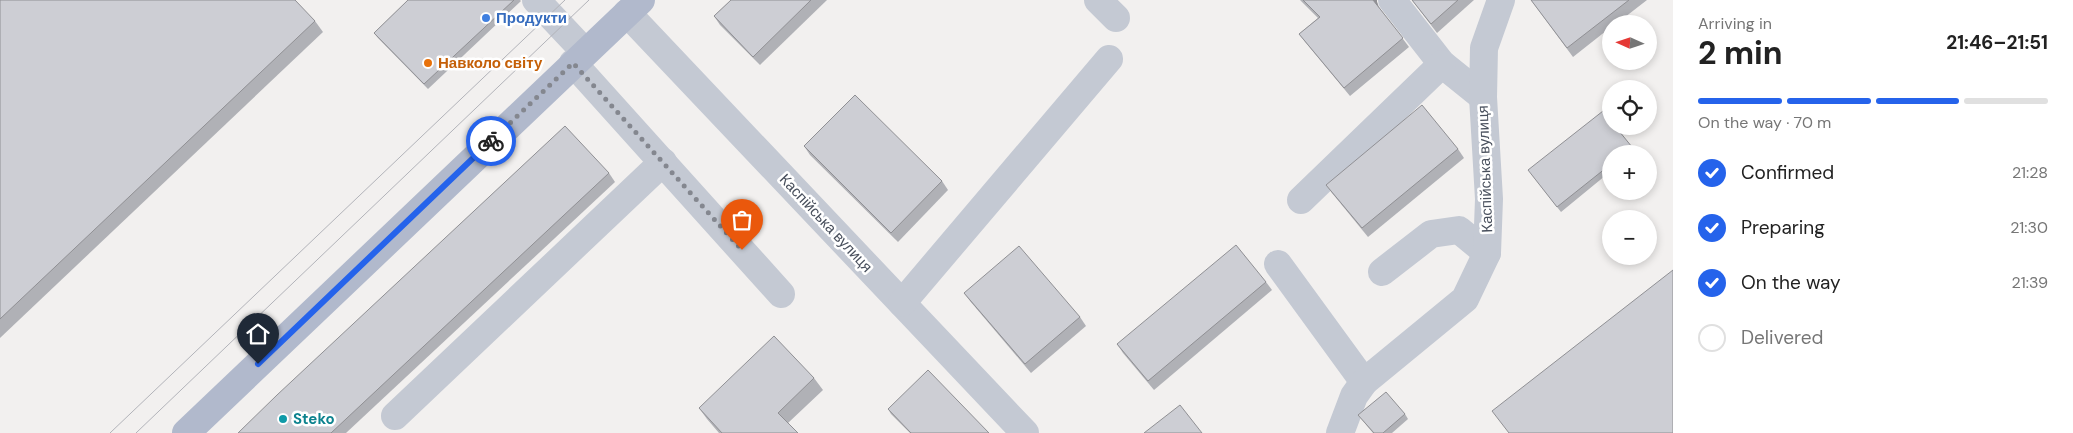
<!DOCTYPE html>
<html lang="en">
<head>
<meta charset="utf-8">
<style>
  :root { --surface:#fff; --page:#f6f6f6; --text:#222; --muted:#767676; --line:#e0e0e0; --accent:#2563eb }
  body { margin:0; font-family:"DM Sans",sans-serif; background:var(--page); color:var(--text); height:100vh; display:flex; flex-direction:column; font-size:19px; white-space:nowrap }
  * { box-sizing:border-box; margin:0 }
  p { font-size:16px; color:var(--muted) }
  .icon { flex:none; width:28px; height:28px; fill:none; stroke:currentColor; stroke-width:2; stroke-linecap:round; stroke-linejoin:round }
  .map { position:relative; flex:1; overflow:hidden }
  .drawer { display:flex; flex-direction:column; background:var(--surface); width:400px }
  .drawer>* { flex:none }
  .needle { width:32px; rotate:273deg }
  .tools { position:absolute; left:1602px; top:15px; display:grid; gap:10px }
  .tools a { display:grid; place-items:center; width:55px; height:55px; border-radius:50%; background:var(--surface); box-shadow:0 2px 8px #0003; font-size:25px }
  .pin { position:absolute; display:grid; place-items:center; width:42px; height:42px; color:#fff; margin:-51px -21px; border-radius:50% 50% 50% 0; rotate:-45deg; box-shadow:0 0 5px #0007 }
  .pin .icon { rotate:45deg }
  .courier { position:absolute; display:grid; place-items:center; width:50px; height:50px; margin:-25px; border:4px solid #2563eb; border-radius:50%; background:#fff; color:#222; box-shadow:0 1px 6px #0007 }
  .overview em { font-style:normal; font-weight:700 }
  .overview div { display:flex; flex-direction:column-reverse }
  .overview { display:flex; align-items:center; justify-content:space-between; height:85px; padding:0 25px }
  h1 { font-size:32px; font-weight:700; line-height:38px }
  .bar { display:grid; grid-template-columns:repeat(4,1fr); gap:8px 5px; align-content:center; height:60px; padding:0 25px }
  .bar i { height:6px; border-radius:4px; background:var(--line) }
  .bar .selected { background:var(--accent) }
  .bar p { grid-column:span 4 }
  ol { padding:0 25px; list-style:none }
  li { display:flex; align-items:center; gap:15px; height:55px }
  li p { margin-inline-start:auto }
  li .icon { padding:5px; border-radius:50%; background:var(--accent); color:#fff; stroke-width:4 }
  li:last-child { color:var(--muted) }
  li i { width:28px; height:28px; border:2px solid var(--line); border-radius:50% }
  main { display:flex; flex:1; min-height:0 }
  .map>svg:first-child { display:block }
</style>
</head>
<body>
<main>
<div class="map">
<svg width="1673" height="433" viewBox="0 0 1673 433">
  <rect width="100%" height="100%" fill="#f2f0ef"/>
  <g fill="none" stroke-linecap="round" stroke-linejoin="round">
    <!-- minor -->
    <g stroke="#c4c9d3" stroke-width="28">
      <path d="M 536,0 L 585,52"/>
      <path d="M 1098,0 L 1116,18"/>
      <path d="M 1392,0 L 1442,64 L 1483,97"/>
      <path d="M 627,13 L 1025,433"/>
      <path d="M 573,63 L 781,294"/>
      <path d="M 1301,200 L 1442,64"/>
      <path d="M 1278,264 L 1364,382"/>
      <path d="M 1382,272 L 1431,234 L 1459,230 L 1487,253"/>
      <path d="M 902,303 L 1109,59"/>
      <path d="M 395,416 L 663,162"/>
      <path d="M 1340,433 L 1354,396 L 1364,382 L 1465,299 L 1487,253 L 1489,199 L 1483,97 L 1484,48 L 1501,0"/>
    </g>
    <!-- major -->
    <path stroke="#b1b9cc" stroke-width="28" d="M 186,433 L 641,0"/>
    <!-- tram -->
    <g stroke="#b2b3b9" stroke-width="1">
      <path d="M 110,433 L 565,0"/>
      <path d="M 136,433 L 589,0"/>
    </g>
  </g>
  <!-- wall -->
  <g fill="#b0b1b6">
    <path d="M 0,0 L 315,21 L 323,32 L 0,338 Z"/>
    <path d="M 408,0 L 520,0 L 521,1 L 428,89 L 378,38 L 374,33 Z"/>
    <path d="M 731,0 L 827,0 L 760,65 L 720,25 L 714,16 Z"/>
    <path d="M 1300,0 L 1377,0 L 1377,2 L 1379,7 L 1409,47 L 1350,96 L 1306,43 L 1299,34 L 1318,18 Z"/>
    <path d="M 1412,0 L 1474,0 L 1437,33 Z"/>
    <path d="M 1531,0 L 1647,0 L 1616,24 L 1611,24 L 1611,27 L 1573,57 Z"/>
    <path d="M 804,146 L 942,181 L 948,190 L 898,242 L 810,155 Z"/>
    <path d="M 1632,147 L 1635,152 L 1633,154 L 1611,154 L 1611,171 L 1561,212 L 1532,175 Z"/>
    <path d="M 1458,149 L 1464,158 L 1368,237 L 1332,193 L 1326,185 Z"/>
    <path d="M 609,173 L 615,182 L 346,433 L 238,433 Z"/>
    <path d="M 1266,282 L 1272,290 L 1154,390 L 1123,353 L 1117,344 Z"/>
    <path d="M 964,293 L 1080,317 L 1086,326 L 1031,373 L 970,301 Z"/>
    <path d="M 814,378 L 823,390 L 788,423 L 798,433 L 719,433 L 707,419 L 699,408 Z"/>
    <path d="M 888,409 L 989,433 L 910,433 L 891,414 Z"/>
    <path d="M 1405,414 L 1408,419 L 1392,433 L 1373,433 L 1358,415 Z"/>
  </g>
  <!-- shaded-wall -->
  <path fill="#909094" d="M 1373,0 L 1377,0 L 1377,2 L 1379,9 Z"/>
  <!-- building -->
  <g fill="#cdced4" stroke="#909094">
    <path d="M 0,0 L 295,0 L 315,21 L 0,319 Z"/>
    <path d="M 408,0 L 514,0 L 424,84 L 374,33 Z"/>
    <path d="M 731,0 L 811,0 L 753,57 L 714,16 Z"/>
    <path d="M 1303,0 L 1373,0 L 1403,38 L 1344,88 L 1299,34 L 1320,17 Z"/>
    <path d="M 1412,0 L 1458,0 L 1431,24 Z"/>
    <path d="M 1531,0 L 1629,0 L 1567,48 Z"/>
    <path d="M 855,95 L 942,181 L 891,233 L 804,146 Z"/>
    <path d="M 1422,105 L 1458,149 L 1362,228 L 1326,185 Z"/>
    <path d="M 1603,111 L 1611,122 L 1611,126 L 1615,126 L 1632,147 L 1624,154 L 1611,154 L 1611,164 L 1557,207 L 1528,170 Z"/>
    <path d="M 565,126 L 609,173 L 331,433 L 238,433 L 277,395 Z"/>
    <path d="M 1236,245 L 1266,282 L 1148,381 L 1117,344 Z"/>
    <path d="M 1019,246 L 1080,317 L 1025,364 L 964,293 Z"/>
    <path d="M 1673,270 L 1673,433 L 1509,433 L 1492,411 Z"/>
    <path d="M 774,336 L 814,378 L 778,413 L 798,433 L 722,433 L 699,408 Z"/>
    <path d="M 928,370 L 989,433 L 911,433 L 888,409 Z"/>
    <path d="M 1386,392 L 1405,414 L 1383,433 L 1374,433 L 1358,415 Z"/>
    <path d="M 1180,405 L 1202,433 L 1144,433 Z"/>
  </g>
  <g fill="none" stroke-linecap="round" stroke-linejoin="round">
    <!-- done -->
    <path stroke="#84878f" stroke-width="5" stroke-dasharray="0 9" d="M 491,141 L 573,63 L 742,250"/>
    <!-- route -->
    <path stroke="#2563eb" stroke-width="6" d="M 258,364 L 491,141"/>
  </g>
  <!-- markers -->
  <circle fill="#3f7fe0" stroke="#fff" stroke-width="2" cx="486" cy="18" r="5"/>
  <circle fill="#e8710a" stroke="#fff" stroke-width="2" cx="428" cy="63" r="5"/>
  <circle fill="#0f9aa8" stroke="#fff" stroke-width="2" cx="283" cy="419" r="5"/>
  <g text-anchor="middle" stroke-width="5" stroke-linejoin="round" paint-order="stroke">
    <!-- shop labels -->
    <g font-size="15" font-weight="bold" fill="#366cbe" stroke="#fff" text-anchor="start">
      <text x="496" y="23">Продукти</text>
    </g>
    <!-- food labels -->
    <g font-size="15" font-weight="bold" fill="#c56008" stroke="#fff" text-anchor="start">
      <text x="438" y="68">Навколо світу</text>
    </g>
    <!-- street labels -->
    <g font-size="15" fill="#484f5c" stroke="#fff">
      <text transform="translate(1485 169) rotate(-92)" y="5">Каспійська вулиця</text>
      <text transform="translate(826 223) rotate(47)" y="5">Каспійська вулиця</text>
    </g>
    <!-- culture labels -->
    <g font-size="15" font-weight="bold" fill="#0d838f" stroke="#fff" text-anchor="start">
      <text x="293" y="424">Steko</text>
    </g>
  </g>
</svg>
<div class="tools">
<a><svg class="needle" viewBox="-14 -14 28 28"><path d="M0-13l5 13h-10z" fill="#e53935"/><path d="M0 13l5-13h-10z" fill="#767676"/></svg></a>
<a><svg class="icon" aria-label="locate" viewBox="0 0 24 24"><circle cx="12" cy="12" r="6"/><path d="M12 2v4M12 18v4M2 12h4M18 12h4"/></svg></a>
<a>+</a>
<a>−</a>
</div>
<div class="pin" style="left:742px;top:250px;background:#ea580c"><svg class="icon" aria-label="bag" viewBox="0 0 24 24"><path d="M5 8h14l-1 12H6zM9 8a3 3 0 0 1 6 0"/></svg></div>
<div class="pin" style="left:258px;top:364px;background:#1f2937"><svg class="icon" aria-label="home" viewBox="0 0 24 24"><path d="M3 11l9-7 9 7M6 9v11h12V9"/></svg></div>
<div class="courier" style="left:491px;top:141px"><svg class="icon" aria-label="bike" viewBox="0 0 24 24"><circle cx="6" cy="16" r="4"/><circle cx="18" cy="16" r="4"/><path d="M6 16l4-8h5l3 8M10 8l3 8H6M13 5h3"/></svg></div>
</div>
<section class="drawer">
<div class="overview"><div><h1>2 min</h1><p>Arriving in</p></div><em>21:46–21:51</em></div>
<div class="bar"><i class="selected"></i><i class="selected"></i><i class="selected"></i><i></i><p>On the way · 70 m</p></div>
<ol>
<li><svg class="icon" aria-label="check" viewBox="0 0 24 24"><path d="M5 12l5 5 9-10"/></svg>Confirmed<p>21:28</p></li>
<li><svg class="icon" aria-label="check" viewBox="0 0 24 24"><path d="M5 12l5 5 9-10"/></svg>Preparing<p>21:30</p></li>
<li><svg class="icon" aria-label="check" viewBox="0 0 24 24"><path d="M5 12l5 5 9-10"/></svg>On the way<p>21:39</p></li>
<li><i></i>Delivered</li>
</ol>
</section>
</main>
</body>
</html>
